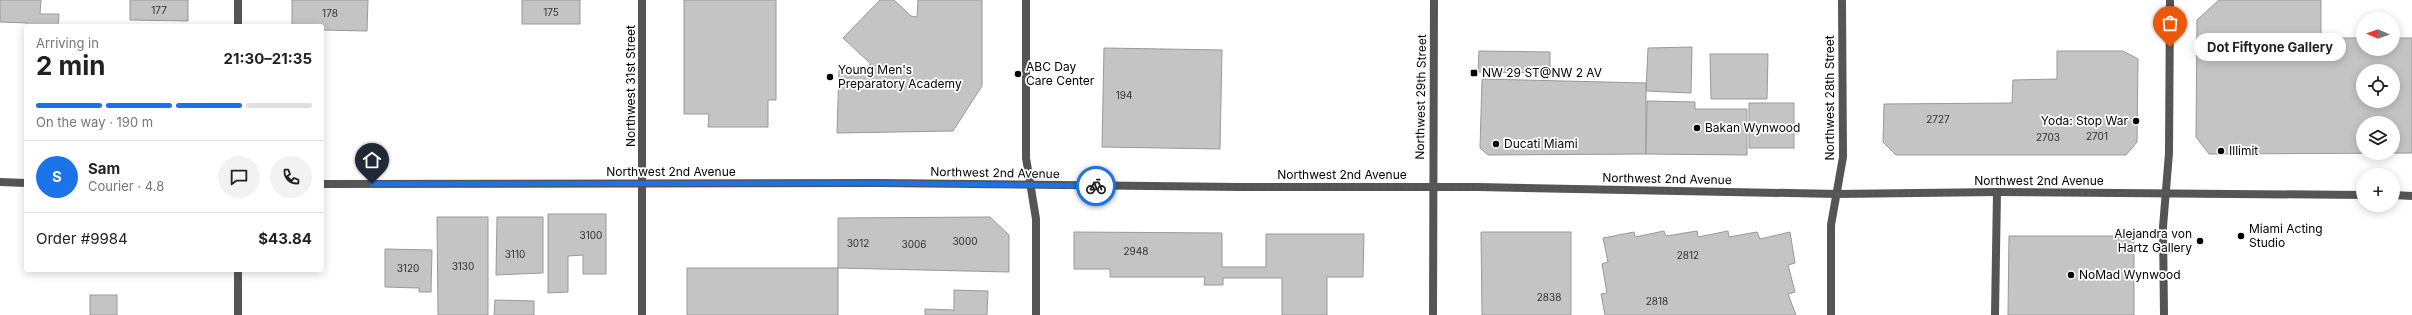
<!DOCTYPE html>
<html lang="en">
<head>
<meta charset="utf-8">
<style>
  :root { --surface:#fff; --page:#f2f2f2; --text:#222; --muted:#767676; --line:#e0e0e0; --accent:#1a73e8 }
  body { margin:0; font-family:Inter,sans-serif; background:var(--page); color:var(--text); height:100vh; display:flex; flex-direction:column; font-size:15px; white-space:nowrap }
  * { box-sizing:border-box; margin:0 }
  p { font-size:13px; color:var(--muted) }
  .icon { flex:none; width:22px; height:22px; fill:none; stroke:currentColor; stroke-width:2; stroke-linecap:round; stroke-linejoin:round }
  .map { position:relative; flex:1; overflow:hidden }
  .drawer { position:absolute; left:24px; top:24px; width:300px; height:248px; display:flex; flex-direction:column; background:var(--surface); border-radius:4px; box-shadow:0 2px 10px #0003 }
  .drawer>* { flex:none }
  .needle { width:26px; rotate:272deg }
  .fabs { position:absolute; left:2356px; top:12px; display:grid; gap:8px }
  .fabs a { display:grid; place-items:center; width:44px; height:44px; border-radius:50%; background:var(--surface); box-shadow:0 2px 10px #0003; font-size:20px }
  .pin { position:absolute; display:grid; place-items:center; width:34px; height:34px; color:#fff; margin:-41px -17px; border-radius:50% 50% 50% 0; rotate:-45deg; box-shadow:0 0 4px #0007 }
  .pin .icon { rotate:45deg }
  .courier { position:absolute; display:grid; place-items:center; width:40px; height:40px; margin:-20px; border:3px solid #1a73e8; border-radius:50%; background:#fff; color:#222; box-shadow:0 1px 5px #0007 }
  .bubble { position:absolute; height:28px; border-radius:14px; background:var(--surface); box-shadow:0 2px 10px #0003; font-size:13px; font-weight:700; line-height:28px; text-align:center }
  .overview em { font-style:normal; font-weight:700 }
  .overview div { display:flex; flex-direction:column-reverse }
  .overview { display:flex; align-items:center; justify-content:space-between; height:68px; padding:0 12px }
  h1 { font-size:26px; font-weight:700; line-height:30px }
  .bar { display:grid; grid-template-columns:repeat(4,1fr); gap:6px 4px; align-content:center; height:48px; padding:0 12px }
  .bar i { height:5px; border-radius:3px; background:var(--line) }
  .bar .on { background:var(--accent) }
  .bar p { grid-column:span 4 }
  .line { display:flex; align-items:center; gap:10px; padding:0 12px; border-top:1px solid var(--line) }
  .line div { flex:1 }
  .round { display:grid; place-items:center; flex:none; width:42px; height:42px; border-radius:21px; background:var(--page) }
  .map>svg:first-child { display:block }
</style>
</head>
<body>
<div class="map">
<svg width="2412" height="315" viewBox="0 0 2412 315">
  <rect width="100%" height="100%" fill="#fff"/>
  <!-- building -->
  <g fill="#c4c4c4" stroke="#999" fill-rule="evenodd">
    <path d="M 0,0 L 41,0 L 40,14 L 59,14 L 58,26 L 27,26 L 27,23 L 0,22 Z"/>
    <path d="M 130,0 L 188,0 L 188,21 L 130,20 Z"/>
    <path d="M 292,0 L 368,0 L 367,31 L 322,30 L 322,26 L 292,26 Z"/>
    <rect x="522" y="0" width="58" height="24"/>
    <path d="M 684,0 L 776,0 L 776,100 L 768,100 L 768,127 L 708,127 L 709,114 L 684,114 Z"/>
    <path d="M 880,0 L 894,0 L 911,16 L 917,17 L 918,0 L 982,0 L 982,86 L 953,131 L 837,133 L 839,70 L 861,70 L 871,64 L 843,38 Z"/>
    <path d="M 2219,0 L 2321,0 L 2321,38 L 2363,38 L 2363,49 L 2393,49 L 2393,38 L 2412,38 L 2412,153 L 2209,154 L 2196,137 L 2197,20 ZM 2363,71 L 2393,71 L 2393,101 L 2363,101 ZM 2363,123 L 2393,123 L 2393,153 L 2363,153 Z"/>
    <path d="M 1692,47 L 1691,93 L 1646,91 L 1648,48 Z"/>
    <path d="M 1104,48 L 1222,50 L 1220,149 L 1102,147 Z"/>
    <path d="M 1479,51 L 1550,52 L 1550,73 L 1478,72 Z"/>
    <path d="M 2057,51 L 2123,51 L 2138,59 L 2137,142 L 2126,155 L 1896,155 L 1883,142 L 1884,104 L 2012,103 L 2013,80 L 2057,79 Z"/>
    <path d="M 1710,54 L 1768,54 L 1767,99 L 1711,99 Z"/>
    <path d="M 1482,79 L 1646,83 L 1646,154 L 1488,155 L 1480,148 Z"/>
    <path d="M 1647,101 L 1695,102 L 1695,109 L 1747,109 L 1747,155 L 1646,154 Z"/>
    <rect x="1749" y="103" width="45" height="45"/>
    <path d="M 548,214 L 606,214 L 606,274 L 583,274 L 583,255 L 568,256 L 568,292 L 548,293 Z"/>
    <path d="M 437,217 L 488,217 L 488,315 L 438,315 Z"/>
    <path d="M 497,217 L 543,217 L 543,273 L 496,275 Z"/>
    <path d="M 990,217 L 1009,235 L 1009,272 L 838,268 L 838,218 Z"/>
    <path d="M 1664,231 L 1666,236 L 1697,231 L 1698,237 L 1728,231 L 1729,237 L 1757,232 L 1760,239 L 1790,232 L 1795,263 L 1788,265 L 1795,292 L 1788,294 L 1796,315 L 1605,315 L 1601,294 L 1607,293 L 1602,264 L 1608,262 L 1603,238 L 1634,232 L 1635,237 Z"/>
    <path d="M 1074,232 L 1222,233 L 1222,267 L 1266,267 L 1266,234 L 1364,234 L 1363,277 L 1327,277 L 1327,315 L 1282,315 L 1282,278 L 1223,278 L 1223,285 L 1204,285 L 1205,277 L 1110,277 L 1110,269 L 1074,269 Z"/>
    <path d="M 1481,232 L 1571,232 L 1571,315 L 1482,315 Z"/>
    <path d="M 2009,236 L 2134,236 L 2134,315 L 2008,315 Z"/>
    <path d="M 385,249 L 432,250 L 431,292 L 419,292 L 419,288 L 385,287 Z"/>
    <rect x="687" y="268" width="151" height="47"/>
    <path d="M 954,290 L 988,291 L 987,315 L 925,315 L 925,309 L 954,310 Z"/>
    <rect x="90" y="295" width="27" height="20"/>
    <path d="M 495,300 L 534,301 L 534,315 L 494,315 Z"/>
  </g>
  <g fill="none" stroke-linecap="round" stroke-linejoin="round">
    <!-- minor -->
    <g stroke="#555" stroke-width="8">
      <path d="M 642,0 L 642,315"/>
      <path d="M 1026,0 L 1026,158 L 1036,219 L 1036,315"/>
      <path d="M 238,26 L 238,0"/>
      <path d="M 238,315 L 238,270"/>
      <path d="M 1831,315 L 1831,225 L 1843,157 L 1842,0"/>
      <path d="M 1995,315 L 1997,192"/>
      <path d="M 2164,315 L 2163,227 L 2169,153 L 2170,0"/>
    </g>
    <!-- tertiary -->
    <g stroke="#555" stroke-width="8">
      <path d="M 0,182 L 26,183"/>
      <path d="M 322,184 L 878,183 L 1240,187 L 1478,187 L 1837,194 L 1997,192 L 2363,195"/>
      <path d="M 2393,195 L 2412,196"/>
      <path d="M 1433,315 L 1434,0"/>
    </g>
  </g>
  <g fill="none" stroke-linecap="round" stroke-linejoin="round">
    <!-- done -->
    <path stroke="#595959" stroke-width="4" stroke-dasharray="0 7.2" d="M 1096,186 L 1478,187 L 1837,194 L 2167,193 L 2170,47"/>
    <!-- route -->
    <path stroke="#1a73e8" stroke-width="5" d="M 372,184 L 878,183 L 1096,186"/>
  </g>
  <!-- markers -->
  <g fill="#000" stroke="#fff" stroke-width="1.5">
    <rect x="1470" y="69" width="8" height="8" rx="2"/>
    <circle cx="1018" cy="74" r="4"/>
    <circle cx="830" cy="77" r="4"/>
    <circle cx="2136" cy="121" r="4"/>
    <circle cx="1697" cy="128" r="4"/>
    <circle cx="1496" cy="144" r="4"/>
    <circle cx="2221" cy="151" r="4"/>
    <circle cx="2241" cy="236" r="4"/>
    <circle cx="2200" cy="241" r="4"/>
    <circle cx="2071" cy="275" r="4"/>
  </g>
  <g text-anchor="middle" stroke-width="3.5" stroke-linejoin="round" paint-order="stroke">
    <!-- number labels -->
    <g font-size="10" fill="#313131">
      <text x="159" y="14">177</text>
      <text x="551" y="16">175</text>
      <text x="330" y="17">178</text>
      <text x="1124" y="99">194</text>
      <text x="1938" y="123">2727</text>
      <text x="2097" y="140">2701</text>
      <text x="2048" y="141">2703</text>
      <text x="591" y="239">3100</text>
      <text x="965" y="245">3000</text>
      <text x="858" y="247">3012</text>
      <text x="914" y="248">3006</text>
      <text x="1136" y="255">2948</text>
      <text x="515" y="258">3110</text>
      <text x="1688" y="259">2812</text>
      <text x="463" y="270">3130</text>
      <text x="408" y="272">3120</text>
      <text x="1549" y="301">2838</text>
      <text x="1657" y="305">2818</text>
    </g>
    <!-- poi labels -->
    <g font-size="12" fill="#000" stroke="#fff" text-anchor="start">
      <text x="1026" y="71">ABC Day<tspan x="1026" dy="14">Care Center</tspan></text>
      <text x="838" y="74">Young Men's<tspan x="838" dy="14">Preparatory Academy</tspan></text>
      <text x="1482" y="77">NW 29 ST@NW 2 AV</text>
      <text x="2128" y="125" text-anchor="end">Yoda: Stop War</text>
      <text x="1705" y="132">Bakan Wynwood</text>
      <text x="1504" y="148">Ducati Miami</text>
      <text x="2229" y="155">Illimit</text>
      <text x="2249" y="233">Miami Acting<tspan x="2249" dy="14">Studio</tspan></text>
      <text x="2192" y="238" text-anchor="end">Alejandra von<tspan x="2192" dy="14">Hartz Gallery</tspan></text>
      <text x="2079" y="279">NoMad Wynwood</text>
    </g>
    <!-- street labels -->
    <g font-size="12" fill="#000" stroke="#fff">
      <text transform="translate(631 86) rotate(-90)" y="4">Northwest 31st Street</text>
      <text transform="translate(1421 97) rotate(-89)" y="4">Northwest 29th Street</text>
      <text transform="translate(1830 98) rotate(-90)" y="4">Northwest 28th Street</text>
      <text x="671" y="176">Northwest 2nd Avenue</text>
      <text transform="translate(995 173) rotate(1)" y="4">Northwest 2nd Avenue</text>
      <text x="1342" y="179">Northwest 2nd Avenue</text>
      <text transform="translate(1667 179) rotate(1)" y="4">Northwest 2nd Avenue</text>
      <text x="2039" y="185">Northwest 2nd Avenue</text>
    </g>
  </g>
</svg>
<div class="fabs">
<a><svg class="needle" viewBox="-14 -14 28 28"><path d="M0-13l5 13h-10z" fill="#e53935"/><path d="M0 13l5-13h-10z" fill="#767676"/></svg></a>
<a><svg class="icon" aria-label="locate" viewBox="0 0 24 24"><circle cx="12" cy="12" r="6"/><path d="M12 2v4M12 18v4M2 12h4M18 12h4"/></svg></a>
<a><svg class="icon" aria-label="layers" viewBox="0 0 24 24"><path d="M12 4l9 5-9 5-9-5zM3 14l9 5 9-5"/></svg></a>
<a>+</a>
</div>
<div class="pin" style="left:2170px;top:47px;background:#ea580c"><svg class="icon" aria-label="bag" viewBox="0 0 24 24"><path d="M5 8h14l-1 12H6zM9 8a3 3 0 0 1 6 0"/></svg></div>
<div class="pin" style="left:372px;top:184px;background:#1f2937"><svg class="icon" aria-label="home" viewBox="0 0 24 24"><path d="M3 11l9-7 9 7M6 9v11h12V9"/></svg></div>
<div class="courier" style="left:1096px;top:186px"><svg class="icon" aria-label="bike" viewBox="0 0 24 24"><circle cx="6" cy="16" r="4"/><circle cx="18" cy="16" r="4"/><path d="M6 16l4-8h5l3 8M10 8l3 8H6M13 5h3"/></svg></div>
<div class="bubble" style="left:2194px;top:33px;width:152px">Dot Fiftyone Gallery</div>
<section class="drawer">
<div class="overview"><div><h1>2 min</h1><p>Arriving in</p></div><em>21:30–21:35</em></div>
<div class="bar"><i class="on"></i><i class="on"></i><i class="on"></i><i></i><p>On the way · 190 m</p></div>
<div class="line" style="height:72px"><b class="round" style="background:var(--accent);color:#fff">S</b><div><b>Sam</b><p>Courier · 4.8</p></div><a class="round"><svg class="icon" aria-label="chat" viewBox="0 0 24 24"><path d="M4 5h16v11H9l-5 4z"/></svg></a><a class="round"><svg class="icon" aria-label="phone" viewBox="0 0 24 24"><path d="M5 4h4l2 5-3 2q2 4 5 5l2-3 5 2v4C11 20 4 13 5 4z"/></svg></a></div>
<div class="line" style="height:52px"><div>Order #9984</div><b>$43.84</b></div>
</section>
</div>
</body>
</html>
